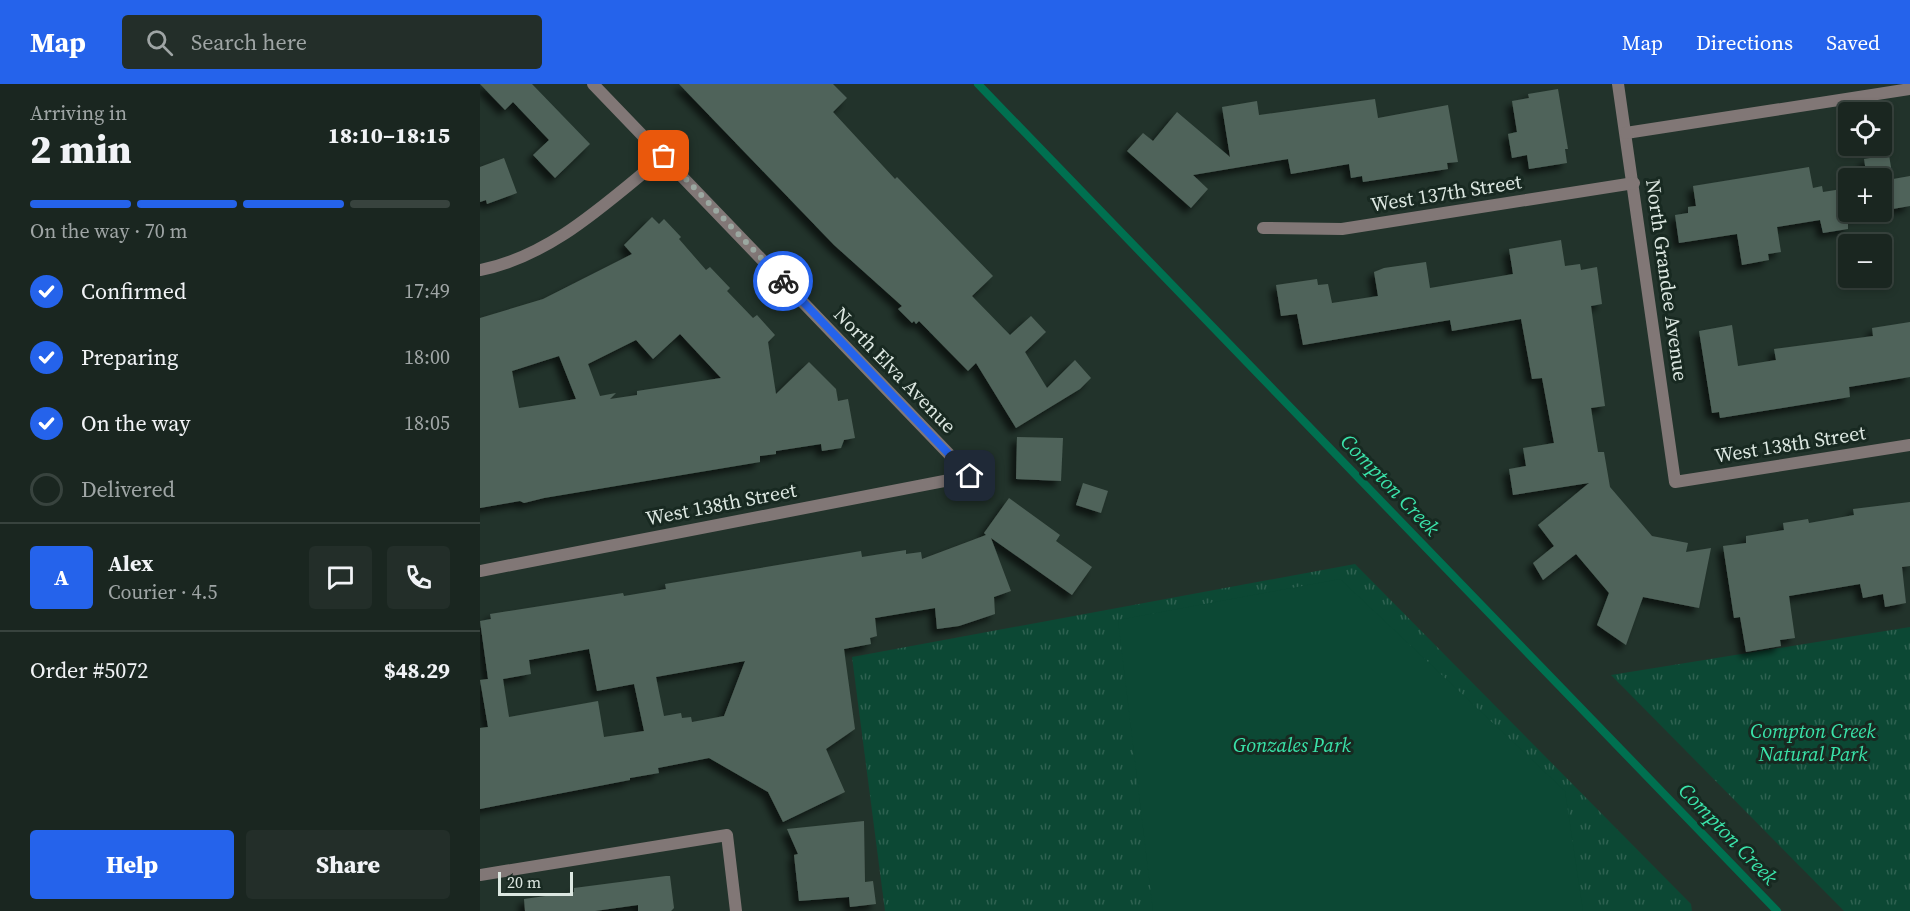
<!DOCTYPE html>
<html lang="en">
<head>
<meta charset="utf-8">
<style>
  :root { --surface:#1a2620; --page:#232e29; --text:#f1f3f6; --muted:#9fa5a5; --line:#38433e; --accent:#2563eb }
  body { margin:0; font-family:"Source Serif 4",serif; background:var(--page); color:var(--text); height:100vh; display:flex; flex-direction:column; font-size:22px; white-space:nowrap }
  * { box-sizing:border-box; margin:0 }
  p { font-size:20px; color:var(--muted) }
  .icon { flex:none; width:33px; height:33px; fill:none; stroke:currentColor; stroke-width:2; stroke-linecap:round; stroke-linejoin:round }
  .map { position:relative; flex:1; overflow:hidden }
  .panel { display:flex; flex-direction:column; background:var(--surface); width:480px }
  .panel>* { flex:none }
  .buttons { position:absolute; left:1358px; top:18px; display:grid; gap:12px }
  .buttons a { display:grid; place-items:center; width:54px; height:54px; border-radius:6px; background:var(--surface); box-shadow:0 3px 9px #0003,0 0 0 2px var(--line); font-size:30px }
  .scale { position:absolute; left:18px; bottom:15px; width:75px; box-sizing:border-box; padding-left:6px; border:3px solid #dce7e1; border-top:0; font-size:16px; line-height:21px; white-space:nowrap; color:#dce7e1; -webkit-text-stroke:4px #182921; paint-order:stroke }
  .pin { position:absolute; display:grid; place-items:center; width:51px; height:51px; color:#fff; margin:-26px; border-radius:12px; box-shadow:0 3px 9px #0006 }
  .courier { position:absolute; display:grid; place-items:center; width:60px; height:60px; margin:-30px; border:4px solid #2563eb; border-radius:50%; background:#fff; color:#222; box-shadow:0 2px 8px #0007 }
  .head em { font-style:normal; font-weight:800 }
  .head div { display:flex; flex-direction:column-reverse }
  .head { display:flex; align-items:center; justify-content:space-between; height:102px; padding:0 30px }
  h1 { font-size:39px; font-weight:800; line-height:45px }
  .bar { display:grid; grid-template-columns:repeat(4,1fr); gap:9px 6px; align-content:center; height:72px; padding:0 30px }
  .bar i { height:8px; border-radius:4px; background:var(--line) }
  .bar .on { background:var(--accent) }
  .bar p { grid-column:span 4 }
  .line { display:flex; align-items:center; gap:15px; padding:0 30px; border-top:2px solid var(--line) }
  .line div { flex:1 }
  .round { display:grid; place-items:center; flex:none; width:63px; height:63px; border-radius:6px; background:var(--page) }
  ol { padding:0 30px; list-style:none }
  li { display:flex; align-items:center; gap:18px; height:66px }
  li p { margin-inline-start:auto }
  li .icon { padding:6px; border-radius:50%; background:var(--accent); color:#fff; stroke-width:4 }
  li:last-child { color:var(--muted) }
  li i { width:33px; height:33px; border:3px solid var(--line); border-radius:50% }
  .action { display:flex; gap:12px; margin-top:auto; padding:12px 30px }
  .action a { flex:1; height:69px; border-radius:6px; background:var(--accent); color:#fff; font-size:24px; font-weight:800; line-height:69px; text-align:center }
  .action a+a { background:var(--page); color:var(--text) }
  header { display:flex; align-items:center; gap:36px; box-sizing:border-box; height:84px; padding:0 30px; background:var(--accent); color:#fff }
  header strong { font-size:28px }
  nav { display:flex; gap:33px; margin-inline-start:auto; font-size:21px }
  .search { width:420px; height:54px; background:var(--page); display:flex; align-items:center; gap:15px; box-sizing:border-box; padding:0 21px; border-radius:6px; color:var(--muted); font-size:22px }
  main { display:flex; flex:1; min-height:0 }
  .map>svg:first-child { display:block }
</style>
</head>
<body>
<header>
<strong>Map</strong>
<div class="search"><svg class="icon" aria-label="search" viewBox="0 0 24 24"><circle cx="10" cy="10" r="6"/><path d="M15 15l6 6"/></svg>Search here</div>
<nav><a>Map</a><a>Directions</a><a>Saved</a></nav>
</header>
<main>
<section class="panel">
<div class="head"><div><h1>2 min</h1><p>Arriving in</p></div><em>18:10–18:15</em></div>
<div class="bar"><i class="on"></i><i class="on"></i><i class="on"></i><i></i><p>On the way · 70 m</p></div>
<ol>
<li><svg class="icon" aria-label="check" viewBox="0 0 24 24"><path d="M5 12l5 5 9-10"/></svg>Confirmed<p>17:49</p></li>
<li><svg class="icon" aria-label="check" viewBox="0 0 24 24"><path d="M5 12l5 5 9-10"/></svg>Preparing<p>18:00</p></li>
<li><svg class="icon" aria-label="check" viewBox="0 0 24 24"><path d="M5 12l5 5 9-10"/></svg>On the way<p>18:05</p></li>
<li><i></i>Delivered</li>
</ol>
<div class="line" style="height:108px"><b class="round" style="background:var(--accent);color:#fff">A</b><div><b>Alex</b><p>Courier · 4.5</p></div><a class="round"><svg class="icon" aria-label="chat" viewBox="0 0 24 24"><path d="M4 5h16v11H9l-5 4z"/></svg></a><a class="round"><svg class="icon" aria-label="phone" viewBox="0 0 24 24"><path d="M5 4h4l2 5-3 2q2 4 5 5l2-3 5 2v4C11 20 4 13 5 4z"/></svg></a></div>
<div class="line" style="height:78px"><div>Order #5072</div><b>$48.29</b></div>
<div class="action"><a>Help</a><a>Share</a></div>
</section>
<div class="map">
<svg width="1430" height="827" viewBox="0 0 1430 827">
  <defs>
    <pattern id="park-tufts" width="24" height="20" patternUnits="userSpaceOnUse" patternTransform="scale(1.5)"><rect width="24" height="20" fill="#0c4834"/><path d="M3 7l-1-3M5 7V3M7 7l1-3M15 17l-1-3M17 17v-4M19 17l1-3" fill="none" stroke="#2f6251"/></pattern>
    <filter id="shadow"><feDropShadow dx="-5.5" dy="5.5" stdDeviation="3" flood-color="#0009"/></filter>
  </defs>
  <rect width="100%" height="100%" fill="#22332b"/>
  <!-- park -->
  <g fill="url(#park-tufts)">
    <path d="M 875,480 L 1211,820 L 1212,827 L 405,827 L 372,573 Z"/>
    <path d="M 1430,543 L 1430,827 L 1364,827 L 1131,591 Z"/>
  </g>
  <!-- pitch -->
  <path fill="#0c4834" d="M 860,495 L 1085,707 L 1103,827 L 673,827 L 638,536 Z"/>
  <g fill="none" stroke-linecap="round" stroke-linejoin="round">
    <!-- stream -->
    <path stroke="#007050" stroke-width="8" d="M 498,0 L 1297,827"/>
  </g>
  <!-- building -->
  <g fill="#50635a" fill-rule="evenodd" filter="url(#shadow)">
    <path d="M 0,0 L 52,0 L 110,60 L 75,94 L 53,71 L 69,56 L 33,18 L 25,26 Z"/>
    <path d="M 199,0 L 353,0 L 367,14 L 353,28 L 415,95 L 417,93 L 513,192 L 492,212 L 530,251 L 551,232 L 566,248 L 545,268 L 567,304 L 595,276 L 611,294 L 600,305 L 536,344 L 496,279 L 488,287 L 439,237 L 436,240 L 434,237 L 432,239 L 418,225 L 422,222 L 354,161 Z"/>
    <path d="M 1078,5 L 1088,65 L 1085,65 L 1087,79 L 1049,85 L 1047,71 L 1032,74 L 1028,50 L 1037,48 L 1032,17 L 1049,14 L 1048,10 Z"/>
    <path d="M 895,15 L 898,34 L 968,21 L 978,78 L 967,79 L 968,85 L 883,98 L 882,92 L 871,94 L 869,80 L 811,90 L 808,75 L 713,91 L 728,105 L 711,124 L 647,67 L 663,49 L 673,57 L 697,28 L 750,73 L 742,23 L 777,17 L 779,31 Z"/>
    <path d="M 1409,71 L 1413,95 L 1430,92 L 1430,122 L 1401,127 L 1401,94 L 1387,94 L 1384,75 Z"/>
    <path d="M 24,74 L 37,109 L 7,120 L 6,116 L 0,118 L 0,83 Z"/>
    <path d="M 1329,83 L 1333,104 L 1342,102 L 1343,108 L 1368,104 L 1368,128 L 1398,128 L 1368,132 L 1368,145 L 1343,149 L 1340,136 L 1297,143 L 1301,168 L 1288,170 L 1289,176 L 1262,181 L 1257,150 L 1199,159 L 1195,131 L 1208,129 L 1208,123 L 1216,122 L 1213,102 Z"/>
    <path d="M 172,133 L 179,140 L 184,135 L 201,153 L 199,155 L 226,186 L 230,183 L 250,204 L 247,207 L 273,234 L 277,231 L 295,251 L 288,258 L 296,310 L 329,278 L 356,305 L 358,317 L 368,315 L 375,354 L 364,356 L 361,364 L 342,367 L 341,360 L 296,367 L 296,370 L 280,372 L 280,378 L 64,414 L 44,419 L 40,417 L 0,424 L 0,234 L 63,215 L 152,170 L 144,161 ZM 200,250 L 241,294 L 157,307 L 157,311 L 130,315 L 136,309 L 120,312 L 108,280 L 156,256 L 173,275 ZM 79,272 L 96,315 L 39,324 L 32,287 Z"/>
    <path d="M 1081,156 L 1085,182 L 1100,180 L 1101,186 L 1117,183 L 1122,220 L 1111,222 L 1125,322 L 1111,324 L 1118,368 L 1124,368 L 1130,403 L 1172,452 L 1208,459 L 1206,468 L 1231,464 L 1219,524 L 1163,513 L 1146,561 L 1117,541 L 1129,509 L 1096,470 L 1063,496 L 1053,479 L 1074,462 L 1058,441 L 1109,399 L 1033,411 L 1029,385 L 1046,382 L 1043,364 L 1074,359 L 1062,294 L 1052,295 L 1041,235 L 972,247 L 970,236 L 823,261 L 817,230 L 801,232 L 796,201 L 837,195 L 838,201 L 848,200 L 852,219 L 898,212 L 894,188 L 904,184 L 946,178 L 950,204 L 1033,190 L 1029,165 Z"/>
    <path d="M 1430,238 L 1430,293 L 1369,303 L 1370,313 L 1240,334 L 1239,328 L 1232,329 L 1219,247 L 1252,241 L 1258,282 L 1296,276 L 1294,265 L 1393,252 L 1392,244 Z"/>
    <path d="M 537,353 L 583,354 L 581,397 L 536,395 Z"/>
    <path d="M 603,399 L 628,407 L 621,429 L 596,421 Z"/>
    <path d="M 529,414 L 580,451 L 576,457 L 612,483 L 592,511 L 511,454 L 531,507 L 514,513 L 515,530 L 479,542 L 457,545 L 455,524 L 395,534 L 397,552 L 390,554 L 391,560 L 364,565 L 375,645 L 346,665 L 365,708 L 303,738 L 288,708 L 229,674 L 178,684 L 179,689 L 150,694 L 150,696 L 0,725 L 0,644 L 8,643 L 0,596 L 8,595 L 0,537 L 11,535 L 10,530 L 143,509 L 144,512 L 186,505 L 185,500 L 381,467 L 382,473 L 426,466 L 426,470 L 441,468 L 442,475 L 506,451 L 504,449 ZM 109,565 L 117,607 L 154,600 L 164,647 L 124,653 L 118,617 L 29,633 L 23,595 L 51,590 L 49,576 ZM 265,577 L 244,632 L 212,638 L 211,633 L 202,634 L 201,629 L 184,632 L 176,593 Z"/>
    <path d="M 1430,418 L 1430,482 L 1422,483 L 1426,519 L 1405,523 L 1403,510 L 1383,514 L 1380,500 L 1309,512 L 1315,554 L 1300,556 L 1301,562 L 1266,568 L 1260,533 L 1254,534 L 1243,462 L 1266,459 L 1266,452 L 1304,446 L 1303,439 L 1328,435 L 1329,439 L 1374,431 L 1373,425 Z"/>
    <path d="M 384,737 L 385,798 L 393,797 L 396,820 L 370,823 L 369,813 L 319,817 L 314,771 L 318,770 L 307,745 Z"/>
    <path d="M 186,792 L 190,792 L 194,824 L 191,827 L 158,827 L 158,821 L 115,827 L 45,827 L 44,815 L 94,808 L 94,804 Z"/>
  </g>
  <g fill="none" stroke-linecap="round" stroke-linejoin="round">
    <!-- street -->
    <g stroke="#817776" stroke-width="12">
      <path d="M 113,0 L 490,392"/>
      <path d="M 1138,0 L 1195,398 L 1430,361"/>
      <path d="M 1146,49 L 1430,5"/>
      <path d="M 783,144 L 862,145 L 1154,99"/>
      <path d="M 0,186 C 72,172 128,117 184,72"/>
      <path d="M 0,487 L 490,392"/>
      <path d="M 0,791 L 247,751 L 256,827"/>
    </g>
  </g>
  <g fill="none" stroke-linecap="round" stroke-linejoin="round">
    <!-- done -->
    <path stroke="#9ba8a1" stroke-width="6" stroke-dasharray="0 10.8" d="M 184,72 L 303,197"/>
    <!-- route -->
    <path stroke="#2563eb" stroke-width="8" d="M 303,197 L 490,392"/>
  </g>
  <g text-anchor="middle" stroke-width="6" stroke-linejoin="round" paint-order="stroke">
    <!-- street labels -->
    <g font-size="20" fill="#dce7e1" stroke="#182921">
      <text transform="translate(966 109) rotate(-9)" y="7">West 137th Street</text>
      <text transform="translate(1187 196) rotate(82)" y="7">North Grandee Avenue</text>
      <text transform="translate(415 286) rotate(46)" y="7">North Elva Avenue</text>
      <text transform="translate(1310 360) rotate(-9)" y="7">West 138th Street</text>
      <text transform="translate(241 420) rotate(-11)" y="7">West 138th Street</text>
    </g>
    <!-- park labels -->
    <g font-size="20" font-style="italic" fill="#39e3a9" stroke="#182921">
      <text x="1333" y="654">Compton Creek<tspan x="1333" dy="23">Natural Park</tspan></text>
      <text x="812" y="668">Gonzales Park</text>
    </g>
    <!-- water labels -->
    <g font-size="21" font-style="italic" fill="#3ae3aa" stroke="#182921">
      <text transform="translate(910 401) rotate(46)" y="7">Compton Creek</text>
      <text transform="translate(1248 750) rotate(46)" y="7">Compton Creek</text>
    </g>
  </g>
</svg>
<div class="buttons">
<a><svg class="icon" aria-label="locate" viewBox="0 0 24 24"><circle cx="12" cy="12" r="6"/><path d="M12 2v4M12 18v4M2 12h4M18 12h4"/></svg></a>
<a>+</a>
<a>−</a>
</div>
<div class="scale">20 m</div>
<div class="pin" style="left:184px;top:72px;background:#ea580c"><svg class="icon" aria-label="bag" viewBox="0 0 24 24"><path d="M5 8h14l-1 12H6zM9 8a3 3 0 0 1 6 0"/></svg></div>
<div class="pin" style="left:490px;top:392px;background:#1f2937"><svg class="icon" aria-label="home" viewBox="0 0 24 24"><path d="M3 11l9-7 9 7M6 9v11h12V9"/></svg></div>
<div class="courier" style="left:303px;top:197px"><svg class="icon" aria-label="bike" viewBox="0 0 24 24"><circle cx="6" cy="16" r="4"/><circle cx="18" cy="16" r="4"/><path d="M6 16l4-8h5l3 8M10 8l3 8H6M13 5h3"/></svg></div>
</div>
</main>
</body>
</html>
